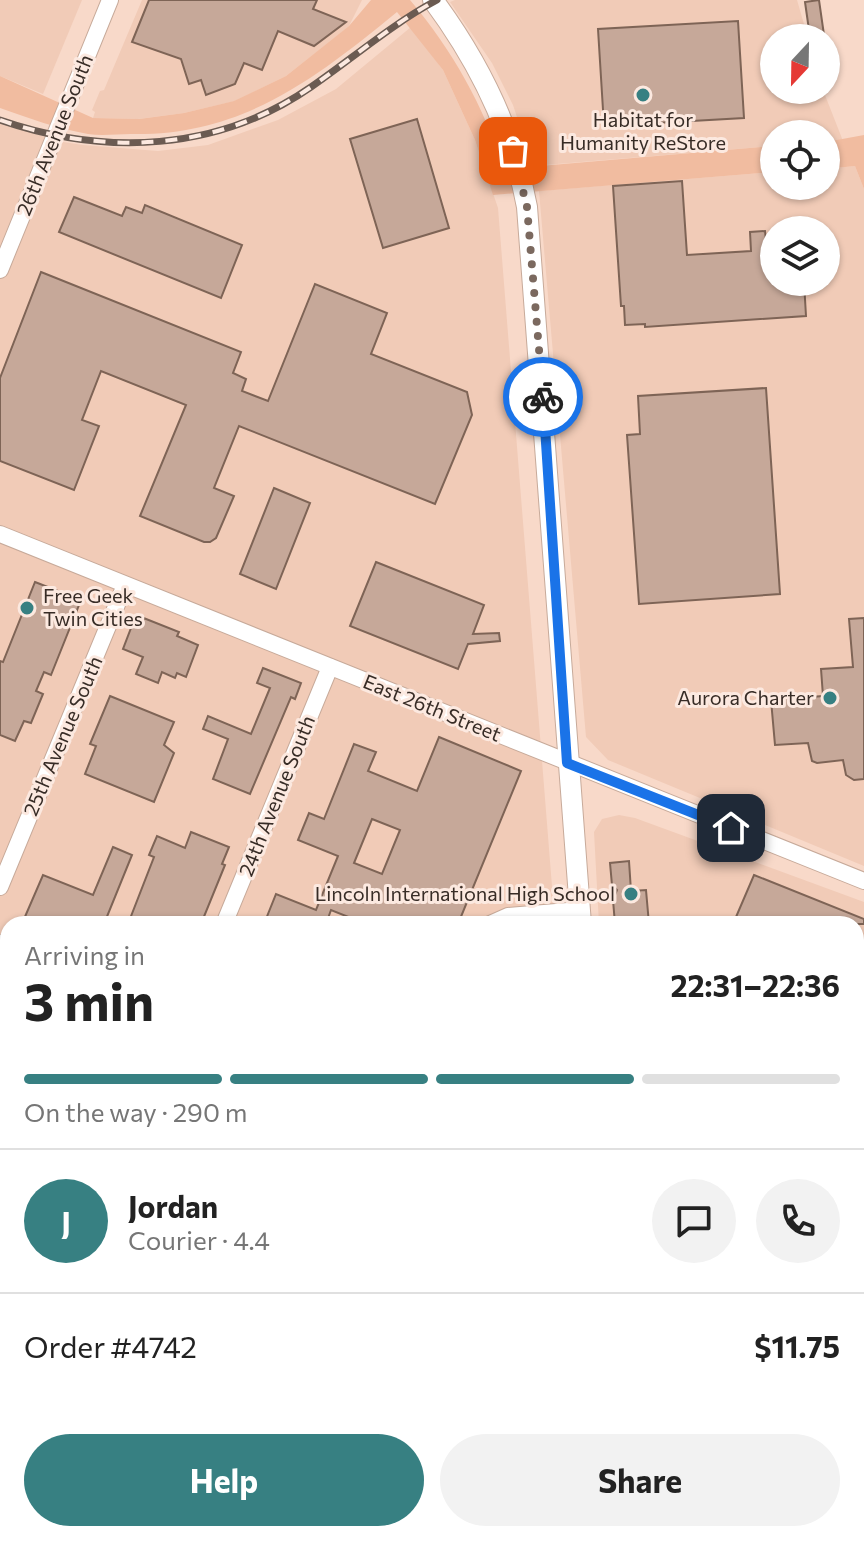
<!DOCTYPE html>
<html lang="en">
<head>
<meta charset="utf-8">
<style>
  :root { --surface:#fff; --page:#f2f2f2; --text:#222; --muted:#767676; --line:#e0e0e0; --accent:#378082 }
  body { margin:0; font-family:Commissioner,sans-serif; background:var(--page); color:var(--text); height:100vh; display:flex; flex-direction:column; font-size:30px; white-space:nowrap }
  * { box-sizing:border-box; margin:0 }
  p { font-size:26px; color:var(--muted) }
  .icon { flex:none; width:44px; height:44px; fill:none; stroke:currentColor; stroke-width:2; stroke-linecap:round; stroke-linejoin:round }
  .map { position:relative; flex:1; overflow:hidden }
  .side { position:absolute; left:0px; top:916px; width:864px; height:626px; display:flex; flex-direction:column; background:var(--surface); border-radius:24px 24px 0 0; box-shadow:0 2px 6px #0004 }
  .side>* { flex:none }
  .needle { width:52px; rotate:202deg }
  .buttons { position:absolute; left:760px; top:24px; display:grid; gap:16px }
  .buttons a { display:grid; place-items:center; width:80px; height:80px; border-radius:50%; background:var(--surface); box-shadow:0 2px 6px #0004; font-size:40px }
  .pin { position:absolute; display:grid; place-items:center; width:68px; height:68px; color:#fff; margin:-34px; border-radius:16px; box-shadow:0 4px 12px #0006 }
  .courier { position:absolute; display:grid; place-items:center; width:80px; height:80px; margin:-40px; border:6px solid #1a73e8; border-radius:50%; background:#fff; color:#222; box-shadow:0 2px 10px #0007 }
  .summary em { font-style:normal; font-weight:700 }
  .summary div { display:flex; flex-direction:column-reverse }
  .summary { display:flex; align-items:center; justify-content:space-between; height:136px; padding:0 24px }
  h1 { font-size:52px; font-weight:700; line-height:60px }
  .bar { display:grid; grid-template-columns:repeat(4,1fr); gap:12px 8px; align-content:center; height:96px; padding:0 24px }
  .bar i { height:10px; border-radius:6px; background:var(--line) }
  .bar .selected { background:var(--accent) }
  .bar p { grid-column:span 4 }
  .line { display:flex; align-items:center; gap:20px; padding:0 24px; border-top:2px solid var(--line) }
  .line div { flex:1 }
  .round { display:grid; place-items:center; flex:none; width:84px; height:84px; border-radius:42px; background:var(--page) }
  .primary-button { display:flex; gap:16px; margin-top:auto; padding:16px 24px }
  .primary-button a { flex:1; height:92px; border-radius:48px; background:var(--accent); color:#fff; font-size:32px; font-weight:700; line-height:92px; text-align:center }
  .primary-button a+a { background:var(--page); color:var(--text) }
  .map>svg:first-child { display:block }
</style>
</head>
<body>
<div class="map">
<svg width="864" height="1541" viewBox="0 0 864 1541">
  <rect width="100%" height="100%" fill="#f8d9c9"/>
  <!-- built -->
  <g fill="#f1cbb7" fill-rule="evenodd">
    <path d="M 0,0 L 82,0 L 43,94 L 0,76 Z"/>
    <path d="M 142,0 L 362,0 L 349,26 L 342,32 L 286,76 L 235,101 L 184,113 L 138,119 L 93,118 L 95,112 L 92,110 L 100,91 L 104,90 Z"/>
    <path d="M 455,0 L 797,0 L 808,38 L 774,38 L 774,90 L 823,90 L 843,141 L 826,142 L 826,134 L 774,134 L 774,146 L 533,166 L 513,105 L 492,63 L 450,2 Z"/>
    <path d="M 411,27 L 443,70 L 475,140 L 498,208 L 555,924 L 8,924 L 8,1127 L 0,1123 L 0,122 L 57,141 L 83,145 L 158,151 L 208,145 L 278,120 L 336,89 Z"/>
    <path d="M 855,166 L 864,189 L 864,866 L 608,760 L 586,737 L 539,191 L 774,172 L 774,186 L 826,186 L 826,169 ZM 774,230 L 826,230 L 826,282 L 774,282 Z"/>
    <path d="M 619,815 L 635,818 L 864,902 L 864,1541 L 741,1541 L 740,1534 L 856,1534 L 856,924 L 599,924 L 594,832 L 602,819 Z"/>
  </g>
  <!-- green -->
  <g fill="#f1bca0">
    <path d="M 371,0 L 410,0 C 453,51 483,105 504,169 L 774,146 L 774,172 L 493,195 L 475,140 L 443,70 L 397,12 C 315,79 242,136 131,134 C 117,134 102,136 88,134 C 59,129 28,118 0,108 L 0,76 L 93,118 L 139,119 L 184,113 L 234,101 L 286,76 L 349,26 Z"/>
    <path d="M 864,135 L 864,189 L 855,166 L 826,169 L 826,142 Z"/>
  </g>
  <!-- building -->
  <g fill="#c6a899" stroke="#7e6456" stroke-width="2" fill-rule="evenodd">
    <path d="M 149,0 L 317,0 L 313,9 L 346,22 L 314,46 L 278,31 L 262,70 L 244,63 L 235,84 L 206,95 L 201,80 L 189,84 L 181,59 L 132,42 Z"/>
    <path d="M 819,0 L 824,35 L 810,37 L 805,2 Z"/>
    <path d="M 738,21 L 744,118 L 604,126 L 598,29 Z"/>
    <path d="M 417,119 L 449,228 L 383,248 L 350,139 Z"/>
    <path d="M 682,181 L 687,255 L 751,251 L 750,232 L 765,231 L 767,249 L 774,249 L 774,282 L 804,282 L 806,316 L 645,327 L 645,324 L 625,325 L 624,306 L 621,306 L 613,186 Z"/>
    <path d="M 74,197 L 122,216 L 126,207 L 142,213 L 145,205 L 242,245 L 221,298 L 59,232 Z"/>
    <path d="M 41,272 L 241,352 L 233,373 L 246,379 L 242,391 L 268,401 L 315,284 L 387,313 L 371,354 L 467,392 L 472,415 L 435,504 L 239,426 L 214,488 L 234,496 L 216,538 L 210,542 L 204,542 L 140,516 L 186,405 L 101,371 L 82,420 L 99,426 L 74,490 L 0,461 L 0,378 Z"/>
    <path d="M 766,388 L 780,594 L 639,604 L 627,435 L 640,434 L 638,396 Z"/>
    <path d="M 274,488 L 310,503 L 276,589 L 240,574 Z"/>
    <path d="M 376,562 L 484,605 L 473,634 L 499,633 L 500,641 L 468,644 L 458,669 L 350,626 Z"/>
    <path d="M 35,582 L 81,600 L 51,675 L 44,672 L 36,691 L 43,694 L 31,723 L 24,721 L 15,741 L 0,735 L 0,661 L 3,662 Z"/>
    <path d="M 136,615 L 179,632 L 177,636 L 198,645 L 186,677 L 177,673 L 175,678 L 162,672 L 158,683 L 136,674 L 143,657 L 123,649 Z"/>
    <path d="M 864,618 L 864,779 L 854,780 L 846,775 L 843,760 L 817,763 L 812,761 L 808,743 L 775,745 L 771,700 L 823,696 L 821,669 L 853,667 L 849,619 Z"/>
    <path d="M 263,668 L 301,683 L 295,699 L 291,697 L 250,794 L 213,779 L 228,739 L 203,729 L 208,716 L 251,734 L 270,688 L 257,683 Z"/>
    <path d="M 110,696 L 174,722 L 164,745 L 174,753 L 154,802 L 85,774 L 96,746 L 90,744 Z"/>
    <path d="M 439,737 L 521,771 L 458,924 L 366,924 L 331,910 L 326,924 L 264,924 L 276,894 L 316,910 L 338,856 L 298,840 L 309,813 L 324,819 L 354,744 L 376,752 L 368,771 L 417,791 ZM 372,819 L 400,830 L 382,874 L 354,863 Z"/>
    <path d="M 191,832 L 229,847 L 222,864 L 225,865 L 201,924 L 128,924 L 154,857 L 149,855 L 157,836 L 185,848 Z"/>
    <path d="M 113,847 L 132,855 L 104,924 L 37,924 L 24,919 L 43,875 L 93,895 Z"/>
    <path d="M 629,861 L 631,891 L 646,890 L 649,924 L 615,924 L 613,900 L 617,890 L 612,885 L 610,863 Z"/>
    <path d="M 754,875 L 864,919 L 864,924 L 753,924 L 736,917 Z"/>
  </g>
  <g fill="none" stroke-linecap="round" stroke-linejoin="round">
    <defs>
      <g id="minor">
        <path d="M 0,270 L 110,0"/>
        <path d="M 0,534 L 864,881"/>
        <path d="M 0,887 L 125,585"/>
        <path d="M 224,924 L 330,667"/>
        <path d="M 490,924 L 508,916 L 580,910"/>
        <path d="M 0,943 L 8,946"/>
        <path d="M 0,1137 L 8,1141"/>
        <path d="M 0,1351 L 8,1355"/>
        <path d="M 0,1484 L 8,1464"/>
        <path d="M 456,1534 L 473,1541"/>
        <path d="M 232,1541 L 235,1534"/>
        <path d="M 350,1541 L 353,1534"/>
      </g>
      <g id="major">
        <path d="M 433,0 C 479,62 513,131 527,207 L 581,924"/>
        <path d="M 622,1534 L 622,1541"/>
      </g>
    </defs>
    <!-- minor casing -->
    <use href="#minor" stroke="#c7aa9a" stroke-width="18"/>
    <!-- major casing -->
    <use href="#major" stroke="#c7aa9a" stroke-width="22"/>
    <!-- minor -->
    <use href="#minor" stroke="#fff" stroke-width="16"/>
    <!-- major -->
    <use href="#major" stroke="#fff" stroke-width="20"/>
    <defs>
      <path id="rail" d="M 0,120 C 105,156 217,152 311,87 C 353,58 392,24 437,0"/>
    </defs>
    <!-- rail casing -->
    <use href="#rail" stroke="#6b5b52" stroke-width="7"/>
    <!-- rail -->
    <use href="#rail" stroke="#fce9e0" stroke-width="4" stroke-dasharray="12" stroke-linecap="butt"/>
  </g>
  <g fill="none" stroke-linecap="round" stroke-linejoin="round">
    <!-- done -->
    <path stroke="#7b695f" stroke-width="8" stroke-dasharray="0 14.4" d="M 513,151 L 527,207 L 543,397"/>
    <!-- route -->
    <path stroke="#1a73e8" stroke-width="10" d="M 543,397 L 567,763 L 731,828"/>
  </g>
  <!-- markers -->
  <g fill="#378082" stroke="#fce9e0" stroke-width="3">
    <circle cx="643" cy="95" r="8"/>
    <circle cx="27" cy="608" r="8"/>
    <circle cx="830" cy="698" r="8"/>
    <circle cx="631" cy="894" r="8"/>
  </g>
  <g text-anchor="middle" stroke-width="6" stroke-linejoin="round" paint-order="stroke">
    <!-- poi labels -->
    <g font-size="20" fill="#372c26" stroke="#fce9e0" text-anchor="end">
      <text x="643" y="127" text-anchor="middle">Habitat for<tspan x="643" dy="23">Humanity ReStore</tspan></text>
      <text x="43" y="603" text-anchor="start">Free Geek<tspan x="43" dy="23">Twin Cities</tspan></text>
      <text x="814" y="705">Aurora Charter</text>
      <text x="615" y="901">Lincoln International High School</text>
    </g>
    <!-- street labels -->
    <g font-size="20" fill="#372c26" stroke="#fce9e0">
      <text transform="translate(55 135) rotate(-68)" y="7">26th Avenue South</text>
      <text transform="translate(432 708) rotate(22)" y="7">East 26th Street</text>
      <text transform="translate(63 736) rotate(-67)" y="7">25th Avenue South</text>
      <text transform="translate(277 796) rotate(-68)" y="7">24th Avenue South</text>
    </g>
  </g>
</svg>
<div class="buttons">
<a><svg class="needle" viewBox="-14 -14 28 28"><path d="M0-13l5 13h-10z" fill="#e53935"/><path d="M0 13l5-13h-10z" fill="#767676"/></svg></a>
<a><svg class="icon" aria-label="locate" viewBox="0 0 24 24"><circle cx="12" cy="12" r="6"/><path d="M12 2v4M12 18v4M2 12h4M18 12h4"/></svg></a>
<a><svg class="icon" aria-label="layers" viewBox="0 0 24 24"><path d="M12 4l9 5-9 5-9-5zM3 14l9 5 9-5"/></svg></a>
</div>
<div class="pin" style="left:513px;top:151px;background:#ea580c"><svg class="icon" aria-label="bag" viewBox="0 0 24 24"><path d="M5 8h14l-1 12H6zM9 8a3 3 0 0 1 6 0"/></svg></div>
<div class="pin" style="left:731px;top:828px;background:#1f2937"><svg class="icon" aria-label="home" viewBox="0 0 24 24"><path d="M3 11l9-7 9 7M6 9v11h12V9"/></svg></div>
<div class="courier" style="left:543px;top:397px"><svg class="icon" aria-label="bike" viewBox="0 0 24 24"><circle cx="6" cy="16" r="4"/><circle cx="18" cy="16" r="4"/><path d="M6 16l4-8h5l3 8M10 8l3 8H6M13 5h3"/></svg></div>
<section class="side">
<div class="summary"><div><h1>3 min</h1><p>Arriving in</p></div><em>22:31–22:36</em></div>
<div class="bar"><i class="selected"></i><i class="selected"></i><i class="selected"></i><i></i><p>On the way · 290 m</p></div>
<div class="line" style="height:144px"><b class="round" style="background:var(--accent);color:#fff">J</b><div><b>Jordan</b><p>Courier · 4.4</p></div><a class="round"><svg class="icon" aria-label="chat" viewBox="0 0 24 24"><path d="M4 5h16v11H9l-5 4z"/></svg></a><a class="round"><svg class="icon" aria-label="phone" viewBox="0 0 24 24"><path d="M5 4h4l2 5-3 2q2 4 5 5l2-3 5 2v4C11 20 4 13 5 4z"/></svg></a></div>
<div class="line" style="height:104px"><div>Order #4742</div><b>$11.75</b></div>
<div class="primary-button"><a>Help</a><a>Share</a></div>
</section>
</div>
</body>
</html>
